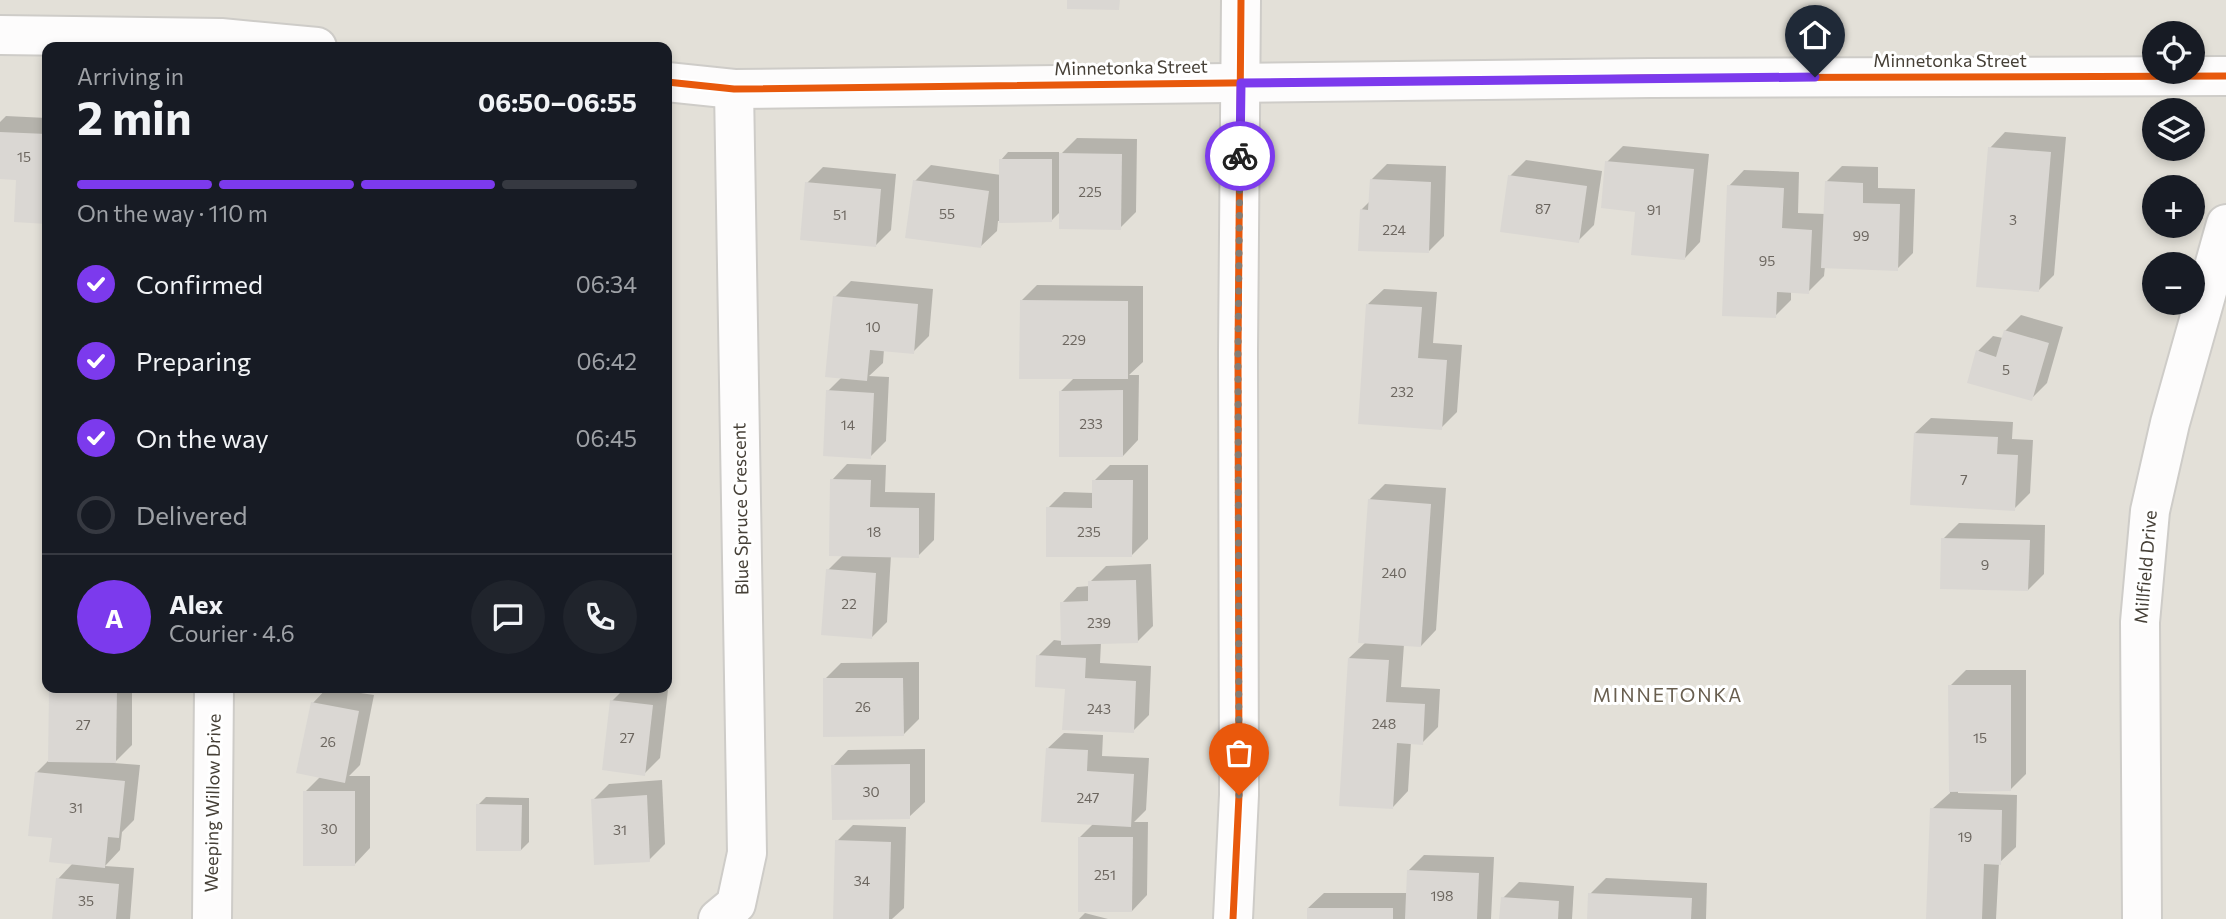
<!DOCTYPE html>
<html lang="en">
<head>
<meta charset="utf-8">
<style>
  :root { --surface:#171b24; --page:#20242c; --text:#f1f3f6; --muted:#9ea1a6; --line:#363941; --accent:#7c3aed }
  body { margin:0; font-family:Commissioner,sans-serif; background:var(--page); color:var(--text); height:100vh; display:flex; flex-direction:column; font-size:26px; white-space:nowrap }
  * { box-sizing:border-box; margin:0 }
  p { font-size:23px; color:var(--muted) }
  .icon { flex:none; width:38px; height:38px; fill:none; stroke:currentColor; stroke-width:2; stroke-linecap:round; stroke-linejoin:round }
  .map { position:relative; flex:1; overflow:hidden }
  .side { position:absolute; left:42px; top:42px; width:630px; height:651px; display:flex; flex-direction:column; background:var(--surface); border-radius:14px; box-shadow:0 4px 10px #0003 }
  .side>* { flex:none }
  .controls { position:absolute; left:2142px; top:21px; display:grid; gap:14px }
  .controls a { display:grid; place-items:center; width:63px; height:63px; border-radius:50%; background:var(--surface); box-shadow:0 4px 10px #0003; font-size:35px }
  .pin { position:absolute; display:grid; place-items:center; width:60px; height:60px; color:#fff; margin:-72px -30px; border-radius:50% 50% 50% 0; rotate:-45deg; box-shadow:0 0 7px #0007 }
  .pin .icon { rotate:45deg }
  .courier { position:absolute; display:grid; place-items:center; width:70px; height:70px; margin:-35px; border:5px solid #7c3aed; border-radius:50%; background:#fff; color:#222; box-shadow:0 2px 9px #0007 }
  .head em { font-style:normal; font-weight:700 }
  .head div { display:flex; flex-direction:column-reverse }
  .head { display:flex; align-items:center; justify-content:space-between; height:119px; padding:0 35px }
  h1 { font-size:46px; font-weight:700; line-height:52px }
  .bar { display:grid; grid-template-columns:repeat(4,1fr); gap:10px 7px; align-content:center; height:84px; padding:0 35px }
  .bar i { height:9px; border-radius:5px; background:var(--line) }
  .bar .current { background:var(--accent) }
  .bar p { grid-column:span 4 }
  .line { display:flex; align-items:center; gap:18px; padding:0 35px; border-top:2px solid var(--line) }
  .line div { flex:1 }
  .round { display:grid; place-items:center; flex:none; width:74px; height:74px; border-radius:37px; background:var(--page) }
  ol { padding:0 35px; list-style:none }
  li { display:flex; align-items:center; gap:21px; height:77px }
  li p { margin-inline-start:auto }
  li .icon { padding:7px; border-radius:50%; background:var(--accent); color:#fff; stroke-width:4 }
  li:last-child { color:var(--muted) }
  li i { width:38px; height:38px; border:4px solid var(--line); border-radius:50% }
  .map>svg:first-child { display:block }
</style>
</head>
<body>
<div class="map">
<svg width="2226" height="919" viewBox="0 0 2226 919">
  <rect width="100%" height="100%" fill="#f0eeeb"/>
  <!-- residential -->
  <path fill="#e3e0d8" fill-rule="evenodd" d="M 0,0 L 2226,0 L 2226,919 L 0,919 ZM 2154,33 L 2193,33 L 2193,72 L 2154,72 ZM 47,47 L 667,47 L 667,688 L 47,688 ZM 2154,110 L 2193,110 L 2193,149 L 2154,149 ZM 2154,187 L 2193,187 L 2193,226 L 2154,226 ZM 2154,264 L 2193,264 L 2193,303 L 2154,303 Z"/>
  <!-- shadow -->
  <g fill="#0003">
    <path d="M 6,116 L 47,118 L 47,222 L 16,220 L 18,178 L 0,177 L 0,122 Z"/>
    <path d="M 2005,132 L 2066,137 L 2054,275 L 2038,291 L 1990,148 Z"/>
    <path d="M 1077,138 L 1137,139 L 1136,212 L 1120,228 L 1061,211 L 1051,221 L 998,221 L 997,231 L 981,246 L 915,181 L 931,165 L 1001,175 L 1001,160 L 1008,152 L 1059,152 L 1059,156 Z"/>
    <path d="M 1623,146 L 1709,154 L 1700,242 L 1685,258 L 1637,210 L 1607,162 Z"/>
    <path d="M 1526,160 L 1602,171 L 1594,225 L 1578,241 L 1510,176 Z"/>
    <path d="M 1387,164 L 1446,166 L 1444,236 L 1428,252 L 1361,210 L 1370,201 L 1371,180 Z"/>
    <path d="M 1842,166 L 1878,167 L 1878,188 L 1915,189 L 1913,253 L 1897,269 L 1825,266 L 1824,276 L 1808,292 L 1791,291 L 1791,300 L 1775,316 L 1729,186 L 1744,170 L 1799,172 L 1798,213 L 1825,214 L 1826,182 Z"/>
    <path d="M 823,167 L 896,174 L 891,230 L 875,246 L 807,183 Z"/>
    <path d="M 851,281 L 933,289 L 929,336 L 913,352 L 884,349 L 883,363 L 869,376 L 889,377 L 886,441 L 870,457 L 828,391 L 842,377 L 835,297 Z"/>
    <path d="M 1037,285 L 1143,286 L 1143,362 L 1129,375 L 1139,375 L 1138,440 L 1123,456 L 1061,391 L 1075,377 L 1021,301 Z"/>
    <path d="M 1384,289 L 1437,292 L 1433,343 L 1462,345 L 1457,412 L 1441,428 L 1368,304 Z"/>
    <path d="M 2021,315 L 2063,327 L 2047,383 L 2031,399 L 1978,351 L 1993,336 L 2003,338 L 2005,331 Z"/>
    <path d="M 1931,418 L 2013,422 L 2012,439 L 2033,440 L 2030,493 L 2014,509 L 1915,433 Z"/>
    <path d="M 847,464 L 886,465 L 885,492 L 935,493 L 934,540 L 918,556 L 891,555 L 887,622 L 871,638 L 828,570 L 843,555 L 832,480 Z"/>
    <path d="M 1110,465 L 1148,465 L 1148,539 L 1132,555 L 1048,508 L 1064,492 L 1094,493 L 1094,481 Z"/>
    <path d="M 1385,484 L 1446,488 L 1436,630 L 1421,646 L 1404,644 L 1401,687 L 1440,689 L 1438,727 L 1422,743 L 1411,742 L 1408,791 L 1393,807 L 1349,658 L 1366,642 L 1369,500 Z"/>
    <path d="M 1959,523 L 2045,525 L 2044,574 L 2028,590 L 1943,539 Z"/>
    <path d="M 1151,564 L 1153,626 L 1137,642 L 1101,642 L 1100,663 L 1151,666 L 1149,715 L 1133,731 L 1066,687 L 1038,656 L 1054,640 L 1062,641 L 1062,603 L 1077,587 L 1090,586 L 1090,582 L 1106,566 Z"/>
    <path d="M 919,662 L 919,719 L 903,735 L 825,679 L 841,663 Z"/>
    <path d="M 1966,670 L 2026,670 L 2026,774 L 2010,790 L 1958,790 L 1958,793 L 2017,795 L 2016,847 L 1999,863 L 1996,919 L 1928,919 L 1932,809 L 1950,793 L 1950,686 Z"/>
    <path d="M 51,688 L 132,688 L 132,745 L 114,763 L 140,765 L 134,820 L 122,832 L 120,850 L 105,866 L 134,868 L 130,919 L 54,919 L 58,879 L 73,863 L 54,837 L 36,773 L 50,759 Z"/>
    <path d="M 327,688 L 374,695 L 360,765 L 349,776 L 370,776 L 370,848 L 355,864 L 305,792 L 321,776 L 313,703 Z"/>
    <path d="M 625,688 L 668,690 L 660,758 L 644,774 L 612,701 Z"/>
    <path d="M 1064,733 L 1103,735 L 1102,756 L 1149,758 L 1146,810 L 1134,822 L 1148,822 L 1147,895 L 1132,911 L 1079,838 L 1094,823 L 1048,748 Z"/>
    <path d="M 925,749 L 925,802 L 909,817 L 833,766 L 848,750 Z"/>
    <path d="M 662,780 L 665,844 L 649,860 L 593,800 L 609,784 Z"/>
    <path d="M 486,797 L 529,798 L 529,842 L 521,850 L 478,805 Z"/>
    <path d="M 853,825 L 906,827 L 904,908 L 892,919 L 834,919 L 837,841 Z"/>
    <path d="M 1424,855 L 1494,857 L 1491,919 L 1308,919 L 1308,908 L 1324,893 L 1407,893 L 1408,871 Z"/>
    <path d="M 1606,878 L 1707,883 L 1706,919 L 1589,919 L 1590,894 Z"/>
    <path d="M 1519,882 L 1574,886 L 1572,919 L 1501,919 L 1503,898 Z"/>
    <path d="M 1085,913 L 1108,919 L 1079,919 Z"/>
  </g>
  <!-- building -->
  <g fill="#dad7d3">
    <path d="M 1067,0 L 1120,0 L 1119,10 L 1067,9 Z"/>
    <path d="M 0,132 L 47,134 L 47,224 L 14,222 L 16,180 L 0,179 Z"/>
    <path d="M 1988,147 L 2051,152 L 2039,292 L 1976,287 Z"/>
    <path d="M 1059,153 L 1122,154 L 1121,230 L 1059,229 Z"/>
    <path d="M 999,159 L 1052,159 L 1052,222 L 999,223 Z"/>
    <path d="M 1605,161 L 1694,169 L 1685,260 L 1631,255 L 1635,212 L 1601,208 Z"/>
    <path d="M 1508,175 L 1587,186 L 1579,243 L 1500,232 Z"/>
    <path d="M 1370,179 L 1431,182 L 1429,253 L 1358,251 L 1360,209 L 1368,210 Z"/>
    <path d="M 913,180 L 989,191 L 981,248 L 905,238 Z"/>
    <path d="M 1825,181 L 1863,183 L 1863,203 L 1900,204 L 1898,271 L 1821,268 Z"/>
    <path d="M 805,182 L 881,189 L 876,247 L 800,240 Z"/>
    <path d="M 1727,185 L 1784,188 L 1782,228 L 1812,230 L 1809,294 L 1777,292 L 1776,318 L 1722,316 Z"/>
    <path d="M 833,296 L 918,304 L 914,354 L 870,350 L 867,381 L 825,377 Z"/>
    <path d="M 1020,300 L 1128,301 L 1128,379 L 1019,379 Z"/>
    <path d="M 1366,304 L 1422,307 L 1418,358 L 1447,360 L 1442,430 L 1358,424 Z"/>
    <path d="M 2004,330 L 2049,343 L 2032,401 L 1967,383 L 1976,350 L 1996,357 Z"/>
    <path d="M 826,390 L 874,393 L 871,459 L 823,456 Z"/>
    <path d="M 1123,390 L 1123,457 L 1059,457 L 1059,391 Z"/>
    <path d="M 1914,433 L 1998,437 L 1997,454 L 2018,455 L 2015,511 L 1910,505 Z"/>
    <path d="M 830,479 L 871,480 L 870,507 L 919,508 L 919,558 L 829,556 Z"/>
    <path d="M 1092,480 L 1133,480 L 1132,557 L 1046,557 L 1046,507 L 1092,508 Z"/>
    <path d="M 1368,499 L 1431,504 L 1421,647 L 1358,643 Z"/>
    <path d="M 1941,538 L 2030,540 L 2028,591 L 1940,589 Z"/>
    <path d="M 826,569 L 876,573 L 872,639 L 821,635 Z"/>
    <path d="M 1136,580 L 1138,643 L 1061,645 L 1060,602 L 1088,601 L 1088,581 Z"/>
    <path d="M 1036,655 L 1086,658 L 1085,678 L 1136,681 L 1134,733 L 1062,730 L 1065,689 L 1035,687 Z"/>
    <path d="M 1348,658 L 1389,660 L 1386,702 L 1425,704 L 1423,745 L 1397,743 L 1393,809 L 1339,806 Z"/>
    <path d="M 823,678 L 903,678 L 904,736 L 823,737 Z"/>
    <path d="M 1948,685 L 2011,685 L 2011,791 L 1949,792 Z"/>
    <path d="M 49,688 L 117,688 L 116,763 L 48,762 Z"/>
    <path d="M 610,700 L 653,705 L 645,776 L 602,770 Z"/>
    <path d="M 311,702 L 359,711 L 345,783 L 296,773 Z"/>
    <path d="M 1046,748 L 1088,750 L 1087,771 L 1134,774 L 1131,827 L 1041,822 Z"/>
    <path d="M 910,764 L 910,819 L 832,820 L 831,765 Z"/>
    <path d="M 35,772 L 125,781 L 119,838 L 108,837 L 105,868 L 49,862 L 52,838 L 28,836 Z"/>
    <rect x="303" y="791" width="52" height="75"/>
    <path d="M 647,795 L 650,862 L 594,865 L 591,799 Z"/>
    <path d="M 476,804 L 522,805 L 521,851 L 476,851 Z"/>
    <path d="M 1930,808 L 2002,810 L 2001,865 L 1984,864 L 1982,919 L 1926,919 Z"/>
    <path d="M 1078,837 L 1133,837 L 1132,912 L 1078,912 Z"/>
    <path d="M 835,840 L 891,842 L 889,919 L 833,919 Z"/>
    <path d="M 1407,870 L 1479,873 L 1477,919 L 1405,919 Z"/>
    <path d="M 56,878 L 119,884 L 116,919 L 52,919 Z"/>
    <path d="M 1588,893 L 1692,898 L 1691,919 L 1587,919 Z"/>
    <path d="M 1501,897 L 1559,901 L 1558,919 L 1499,919 Z"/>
    <rect x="1307" y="908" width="86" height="11"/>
  </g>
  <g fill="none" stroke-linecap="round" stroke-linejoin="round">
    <defs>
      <g id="minor">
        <path d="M 0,35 L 221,38 L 317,47"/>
        <path d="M 667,82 L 734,89 L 1650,78 L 2226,76"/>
        <path d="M 212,919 L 214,688"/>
        <path d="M 718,919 L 736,904 L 747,853 L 734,89"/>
        <path d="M 1233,919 L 1239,795 L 1238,352 L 1241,0"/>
        <path d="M 2142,919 L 2140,622 L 2150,511 L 2170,423 L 2226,224"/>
      </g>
    </defs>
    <!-- minor casing -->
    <use href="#minor" stroke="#ceccc8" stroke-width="42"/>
    <!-- minor -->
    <use href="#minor" stroke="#fdfcfc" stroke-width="38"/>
    <defs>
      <g id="cycleway">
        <path d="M 667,82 L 734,89 L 1650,78 L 2226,76"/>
        <path d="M 1233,919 L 1239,795 L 1238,352 L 1241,0"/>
      </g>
    </defs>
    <!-- cycleway casing -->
    <use href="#cycleway" stroke="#fff" stroke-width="11"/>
    <!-- cycleway -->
    <use href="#cycleway" stroke="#e8590c" stroke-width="7"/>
  </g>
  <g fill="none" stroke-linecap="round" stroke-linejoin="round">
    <!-- done -->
    <path stroke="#827d76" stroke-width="7" stroke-dasharray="0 12.6" d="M 1239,795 L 1238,352 L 1240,156"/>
    <!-- route -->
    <path stroke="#7c3aed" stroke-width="9" d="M 1240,156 L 1241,83 L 1815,77"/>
  </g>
  <g text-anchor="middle" stroke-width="6" stroke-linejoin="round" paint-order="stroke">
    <!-- number labels -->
    <g font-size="14" fill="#6c665f">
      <text x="24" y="162">15</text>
      <text x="1090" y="197">225</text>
      <text x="1543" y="214">87</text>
      <text x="1654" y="215">91</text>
      <text x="947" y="219">55</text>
      <text x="840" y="220">51</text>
      <text x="2013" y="225">3</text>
      <text x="1394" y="235">224</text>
      <text x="1861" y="241">99</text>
      <text x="1767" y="266">95</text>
      <text x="873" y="332">10</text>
      <text x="1074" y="345">229</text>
      <text x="2006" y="375">5</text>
      <text x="1402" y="397">232</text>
      <text x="1091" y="429">233</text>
      <text x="848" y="430">14</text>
      <text x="1964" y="485">7</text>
      <text x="874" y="537">18</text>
      <text x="1089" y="537">235</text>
      <text x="1985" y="570">9</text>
      <text x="1394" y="578">240</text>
      <text x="849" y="609">22</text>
      <text x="1099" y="628">239</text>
      <text x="863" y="712">26</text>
      <text x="1099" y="714">243</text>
      <text x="1384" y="729">248</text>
      <text x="83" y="730">27</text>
      <text x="627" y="743">27</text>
      <text x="1980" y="743">15</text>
      <text x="328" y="747">26</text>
      <text x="871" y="797">30</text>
      <text x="1088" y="803">247</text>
      <text x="76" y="813">31</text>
      <text x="329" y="834">30</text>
      <text x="620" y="835">31</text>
      <text x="1965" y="842">19</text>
      <text x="1105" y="880">251</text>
      <text x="862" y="886">34</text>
      <text x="1442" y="901">198</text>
      <text x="86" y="906">35</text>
    </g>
    <!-- street labels -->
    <g font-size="18" fill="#464037" stroke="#fff">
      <text x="1950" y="67">Minnetonka Street</text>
      <text transform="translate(1131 68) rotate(-1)" y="6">Minnetonka Street</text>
      <text transform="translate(741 509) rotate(-91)" y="6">Blue Spruce Crescent</text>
      <text transform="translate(2146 567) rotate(-85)" y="6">Millfield Drive</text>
      <text transform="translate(213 803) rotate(-89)" y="6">Weeping Willow Drive</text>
    </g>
    <!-- neighbourhood labels -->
    <g font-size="19" letter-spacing="2" fill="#685e4f" stroke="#fff">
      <text x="1668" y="702">MINNETONKA</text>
    </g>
  </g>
</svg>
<div class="controls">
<a><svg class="icon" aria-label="locate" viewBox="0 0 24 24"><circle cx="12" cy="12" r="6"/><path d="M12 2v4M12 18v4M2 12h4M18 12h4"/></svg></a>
<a><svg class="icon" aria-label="layers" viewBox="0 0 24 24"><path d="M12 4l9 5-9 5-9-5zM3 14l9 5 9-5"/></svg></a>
<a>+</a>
<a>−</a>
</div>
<div class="pin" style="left:1239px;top:795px;background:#ea580c"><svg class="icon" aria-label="bag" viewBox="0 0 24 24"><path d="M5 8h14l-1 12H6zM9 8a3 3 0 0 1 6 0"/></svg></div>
<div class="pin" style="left:1815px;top:77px;background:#1f2937"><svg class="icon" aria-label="home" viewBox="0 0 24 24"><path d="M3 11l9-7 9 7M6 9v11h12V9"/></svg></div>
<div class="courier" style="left:1240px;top:156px"><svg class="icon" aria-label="bike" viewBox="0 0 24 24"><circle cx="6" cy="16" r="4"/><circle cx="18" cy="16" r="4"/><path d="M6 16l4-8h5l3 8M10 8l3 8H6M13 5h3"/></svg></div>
<section class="side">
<div class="head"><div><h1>2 min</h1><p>Arriving in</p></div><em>06:50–06:55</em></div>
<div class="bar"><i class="current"></i><i class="current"></i><i class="current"></i><i></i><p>On the way · 110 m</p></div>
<ol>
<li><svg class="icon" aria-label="check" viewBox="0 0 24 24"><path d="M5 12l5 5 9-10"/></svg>Confirmed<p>06:34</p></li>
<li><svg class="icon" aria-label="check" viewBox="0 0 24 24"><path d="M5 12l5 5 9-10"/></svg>Preparing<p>06:42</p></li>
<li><svg class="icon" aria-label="check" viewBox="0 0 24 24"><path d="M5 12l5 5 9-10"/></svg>On the way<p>06:45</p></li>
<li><i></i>Delivered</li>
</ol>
<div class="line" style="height:126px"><b class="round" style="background:var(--accent);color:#fff">A</b><div><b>Alex</b><p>Courier · 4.6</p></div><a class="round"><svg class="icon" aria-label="chat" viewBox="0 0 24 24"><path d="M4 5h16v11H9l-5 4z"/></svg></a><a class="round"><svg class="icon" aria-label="phone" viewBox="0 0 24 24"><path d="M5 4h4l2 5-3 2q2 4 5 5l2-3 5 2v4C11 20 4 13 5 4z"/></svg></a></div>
</section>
</div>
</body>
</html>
